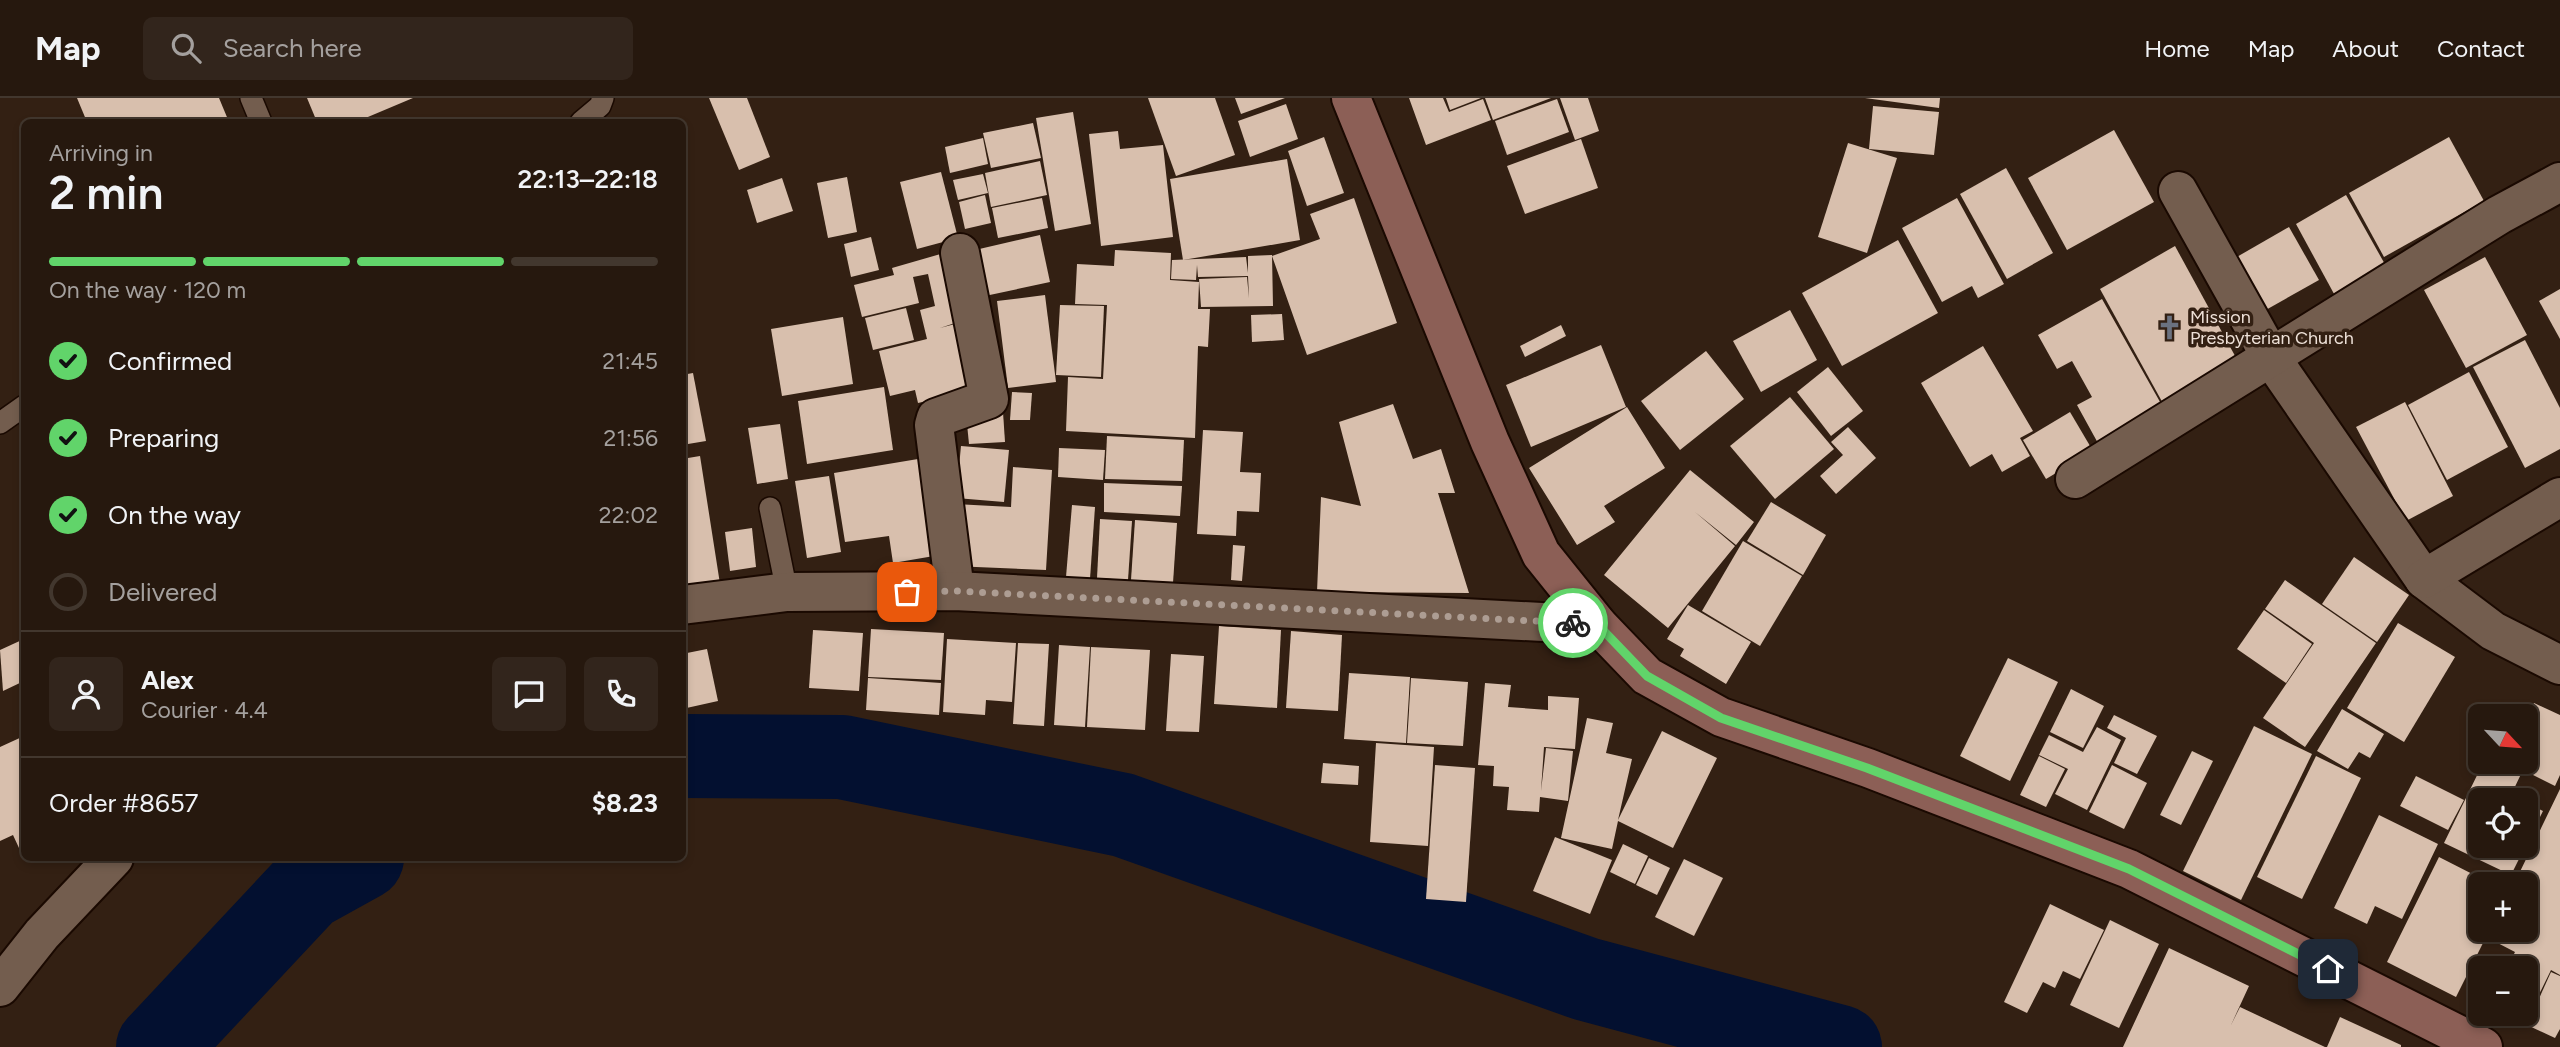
<!DOCTYPE html>
<html lang="en">
<head>
<meta charset="utf-8">
<style>
  :root { --surface:#26180e; --page:#32251c; --text:#f1f3f6; --muted:#a4a09e; --line:#42372e; --accent:#61d46a }
  body { margin:0; font-family:Figtree,sans-serif; background:var(--page); color:var(--text); height:100vh; display:flex; flex-direction:column; font-size:26px; white-space:nowrap }
  * { box-sizing:border-box; margin:0 }
  p { font-size:23px; color:var(--muted) }
  .icon { flex:none; width:38px; height:38px; fill:none; stroke:currentColor; stroke-width:2; stroke-linecap:round; stroke-linejoin:round }
  .map { position:relative; flex:1; overflow:hidden }
  .sheet { position:absolute; left:21px; top:21px; width:665px; height:742px; display:flex; flex-direction:column; background:var(--surface); border-radius:10px; box-shadow:0 4px 10px #0003,0 0 0 2px var(--line) }
  .sheet>* { flex:none }
  .needle { width:46px; rotate:116deg }
  .buttons { position:absolute; left:2468px; top:606px; display:grid; gap:14px }
  .buttons a { display:grid; place-items:center; width:70px; height:70px; border-radius:10px; background:var(--surface); box-shadow:0 4px 10px #0003,0 0 0 2px var(--line); font-size:35px }
  .pin { position:absolute; display:grid; place-items:center; width:60px; height:60px; color:#fff; margin:-30px; border-radius:14px; box-shadow:0 4px 10px #0006 }
  .courier { position:absolute; display:grid; place-items:center; width:70px; height:70px; margin:-35px; border:5px solid #61d46a; border-radius:50%; background:#fff; color:#222; box-shadow:0 2px 9px #0007 }
  .headline em { font-style:normal; font-weight:600 }
  .headline div { display:flex; flex-direction:column-reverse }
  .headline { display:flex; align-items:center; justify-content:space-between; height:119px; padding:0 28px }
  h1 { font-size:46px; font-weight:600; line-height:52px }
  .bar { display:grid; grid-template-columns:repeat(4,1fr); gap:10px 7px; align-content:center; height:84px; padding:0 28px }
  .bar i { height:9px; border-radius:5px; background:var(--line) }
  .bar .current { background:var(--accent) }
  .bar p { grid-column:span 4 }
  .line { display:flex; align-items:center; gap:18px; padding:0 28px; border-top:2px solid var(--line) }
  .line div { flex:1 }
  .round { display:grid; place-items:center; flex:none; width:74px; height:74px; border-radius:10px; background:var(--page) }
  ol { padding:0 28px; list-style:none }
  li { display:flex; align-items:center; gap:21px; height:77px }
  li p { margin-inline-start:auto }
  li .icon { padding:7px; border-radius:50%; background:var(--accent); color:#111; stroke-width:4 }
  li:last-child { color:var(--muted) }
  li i { width:38px; height:38px; border:4px solid var(--line); border-radius:50% }
  header { display:flex; align-items:center; gap:42px; box-sizing:border-box; height:98px; padding:0 35px; background:var(--surface); border-bottom:2px solid var(--line) }
  header strong { font-size:33px }
  nav { display:flex; gap:38px; margin-inline-start:auto; font-size:24px }
  .search { width:490px; height:63px; background:var(--page); display:flex; align-items:center; gap:18px; box-sizing:border-box; padding:0 24px; border-radius:10px; color:var(--muted); font-size:26px }
  .map>svg:first-child { display:block }
</style>
</head>
<body>
<header>
<strong>Map</strong>
<div class="search"><svg class="icon" aria-label="search" viewBox="0 0 24 24"><circle cx="10" cy="10" r="6"/><path d="M15 15l6 6"/></svg>Search here</div>
<nav><a>Home</a><a>Map</a><a>About</a><a>Contact</a></nav>
</header>
<div class="map">
<svg width="2560" height="949" viewBox="0 0 2560 949">
  <rect width="100%" height="100%" fill="#332013"/>
  <g fill="none" stroke-linecap="round" stroke-linejoin="round">
    <!-- river -->
    <g stroke="#031030" stroke-width="84">
      <path d="M 682,658 L 842,659 L 1123,717 L 1586,881 L 1840,949"/>
      <path d="M 158,949 L 306,791 L 362,760"/>
    </g>
  </g>
  <!-- building -->
  <g fill="#d8bfad">
    <path d="M 77,0 L 219,0 L 229,24 L 87,24 Z"/>
    <path d="M 307,0 L 413,0 L 356,24 L 317,24 Z"/>
    <path d="M 709,0 L 747,0 L 770,59 L 739,72 Z"/>
    <path d="M 1148,0 L 1215,0 L 1235,57 L 1176,78 Z"/>
    <path d="M 1235,0 L 1285,0 L 1241,16 Z"/>
    <path d="M 1409,0 L 1443,0 L 1449,14 L 1483,1 L 1491,22 L 1426,47 Z"/>
    <path d="M 1446,0 L 1481,0 L 1450,12 Z"/>
    <path d="M 1485,0 L 1551,0 L 1493,22 Z"/>
    <path d="M 1560,0 L 1588,0 L 1599,33 L 1575,42 Z"/>
    <path d="M 1865,0 L 1940,0 L 1939,10 Z"/>
    <path d="M 1557,1 L 1569,34 L 1507,57 L 1495,23 Z"/>
    <path d="M 1286,6 L 1298,41 L 1250,59 L 1238,23 Z"/>
    <path d="M 1873,8 L 1939,14 L 1934,57 L 1869,51 Z"/>
    <path d="M 1073,14 L 1091,126 L 1055,133 L 1036,20 Z"/>
    <path d="M 1033,25 L 1041,60 L 991,70 L 983,35 Z"/>
    <path d="M 2114,32 L 2154,104 L 2067,152 L 2028,80 Z"/>
    <path d="M 1118,33 L 1120,51 L 1163,47 L 1173,139 L 1101,148 L 1089,36 Z"/>
    <path d="M 1324,39 L 1344,95 L 1307,108 L 1288,53 Z"/>
    <path d="M 2449,39 L 2484,103 L 2384,159 L 2349,95 Z"/>
    <path d="M 983,40 L 988,66 L 950,75 L 945,49 Z"/>
    <path d="M 1581,41 L 1598,90 L 1525,116 L 1507,68 Z"/>
    <path d="M 1848,45 L 1897,60 L 1867,155 L 1818,139 Z"/>
    <path d="M 1287,61 L 1300,142 L 1183,162 L 1170,81 Z"/>
    <path d="M 1040,63 L 1047,97 L 991,109 L 985,75 Z"/>
    <path d="M 2006,70 L 2053,155 L 2007,181 L 1960,96 Z"/>
    <path d="M 941,74 L 958,140 L 917,151 L 900,84 Z"/>
    <path d="M 983,76 L 988,95 L 958,102 L 953,82 Z"/>
    <path d="M 847,79 L 857,134 L 828,140 L 817,85 Z"/>
    <path d="M 782,80 L 793,113 L 757,125 L 747,92 Z"/>
    <path d="M 985,97 L 991,125 L 965,131 L 959,104 Z"/>
    <path d="M 2346,97 L 2391,177 L 2339,205 L 2296,126 Z"/>
    <path d="M 1042,100 L 1048,130 L 998,140 L 992,110 Z"/>
    <path d="M 1354,100 L 1397,225 L 1307,257 L 1272,158 L 1320,141 L 1310,116 Z"/>
    <path d="M 1957,100 L 2004,186 L 1978,200 L 1972,188 L 1942,204 L 1902,130 Z"/>
    <path d="M 2289,129 L 2319,182 L 2264,213 L 2235,160 Z"/>
    <path d="M 1040,137 L 1050,184 L 985,198 L 975,152 Z"/>
    <path d="M 871,139 L 879,172 L 851,179 L 844,146 Z"/>
    <path d="M 1898,142 L 1938,215 L 1842,268 L 1802,195 Z"/>
    <path d="M 2175,148 L 2240,267 L 2165,309 L 2100,191 Z"/>
    <path d="M 1115,152 L 1171,155 L 1170,182 L 1199,184 L 1198,211 L 1210,211 L 1208,249 L 1198,248 L 1195,340 L 1066,333 L 1068,279 L 1103,281 L 1107,207 L 1075,206 L 1077,166 L 1114,168 Z"/>
    <path d="M 944,155 L 964,222 L 940,230 L 966,223 L 981,290 L 918,305 L 915,292 L 890,298 L 879,253 L 927,241 L 920,212 L 935,208 L 928,176 L 913,179 L 919,205 L 862,219 L 854,187 L 894,177 L 892,170 Z"/>
    <path d="M 1272,157 L 1273,208 L 1201,209 L 1199,181 L 1247,179 L 1249,200 L 1248,178 L 1198,179 L 1197,167 L 1196,182 L 1171,181 L 1172,162 L 1246,159 L 1248,175 L 1248,158 Z"/>
    <path d="M 2485,159 L 2527,237 L 2466,270 L 2424,192 Z"/>
    <path d="M 2560,191 L 2560,241 L 2539,203 Z"/>
    <path d="M 1045,197 L 1056,284 L 1008,290 L 997,203 Z"/>
    <path d="M 2102,201 L 2164,311 L 2099,347 L 2077,307 L 2092,299 L 2072,263 L 2057,271 L 2038,237 Z"/>
    <path d="M 1060,207 L 1104,208 L 1101,279 L 1056,277 Z"/>
    <path d="M 906,210 L 914,242 L 873,252 L 865,220 Z"/>
    <path d="M 1790,212 L 1817,262 L 1761,294 L 1733,243 Z"/>
    <path d="M 1282,216 L 1284,242 L 1252,244 L 1251,217 Z"/>
    <path d="M 843,219 L 853,286 L 782,298 L 771,231 Z"/>
    <path d="M 1561,227 L 1566,238 L 1525,259 L 1520,248 Z"/>
    <path d="M 2525,242 L 2560,310 L 2560,351 L 2525,370 L 2473,269 Z"/>
    <path d="M 1601,247 L 1626,309 L 1531,349 L 1506,287 Z"/>
    <path d="M 1983,248 L 2033,333 L 2020,340 L 2030,358 L 2002,374 L 1992,356 L 1970,369 L 1921,285 Z"/>
    <path d="M 1706,253 L 1744,301 L 1680,352 L 1641,303 Z"/>
    <path d="M 1828,269 L 1863,313 L 1831,338 L 1797,294 Z"/>
    <path d="M 2469,274 L 2508,349 L 2447,382 L 2408,307 Z"/>
    <path d="M 693,275 L 706,343 L 682,347 L 682,277 Z"/>
    <path d="M 884,289 L 893,352 L 807,366 L 798,303 Z"/>
    <path d="M 1012,294 L 1032,295 L 1030,322 L 1010,322 Z"/>
    <path d="M 1790,299 L 1834,351 L 1775,401 L 1730,348 Z"/>
    <path d="M 2405,304 L 2453,398 L 2406,423 L 2356,329 Z"/>
    <path d="M 1393,306 L 1413,361 L 1441,351 L 1455,395 L 1438,395 L 1469,495 L 1317,494 L 1321,399 L 1361,408 L 1339,324 Z"/>
    <path d="M 1627,309 L 1665,370 L 1604,408 L 1615,424 L 1577,447 L 1529,370 Z"/>
    <path d="M 1003,314 L 1005,344 L 969,346 L 966,316 Z"/>
    <path d="M 2070,314 L 2093,353 L 2046,381 L 2023,342 Z"/>
    <path d="M 780,326 L 788,381 L 757,386 L 748,330 Z"/>
    <path d="M 1848,329 L 1876,360 L 1836,396 L 1820,378 L 1843,357 L 1831,344 Z"/>
    <path d="M 1203,332 L 1243,334 L 1240,374 L 1261,375 L 1259,414 L 1237,413 L 1236,438 L 1197,436 Z"/>
    <path d="M 1107,338 L 1184,342 L 1182,383 L 1105,381 Z"/>
    <path d="M 961,348 L 1009,352 L 1004,404 L 956,400 Z"/>
    <path d="M 1059,350 L 1105,352 L 1103,382 L 1058,379 Z"/>
    <path d="M 700,358 L 720,486 L 682,492 L 682,361 Z"/>
    <path d="M 918,361 L 934,458 L 893,465 L 889,438 L 845,444 L 834,375 Z"/>
    <path d="M 1013,369 L 1052,372 L 1046,472 L 952,468 L 955,406 L 1011,409 Z"/>
    <path d="M 1690,372 L 1754,424 L 1736,447 L 1695,414 L 1735,448 L 1668,530 L 1604,477 Z"/>
    <path d="M 829,378 L 841,454 L 807,460 L 795,383 Z"/>
    <path d="M 1104,385 L 1182,388 L 1180,418 L 1104,414 Z"/>
    <path d="M 1771,404 L 1826,437 L 1803,477 L 1747,443 Z"/>
    <path d="M 1072,407 L 1095,409 L 1090,481 L 1066,479 Z"/>
    <path d="M 1100,421 L 1132,423 L 1128,482 L 1097,480 Z"/>
    <path d="M 1135,422 L 1177,425 L 1173,485 L 1131,482 Z"/>
    <path d="M 752,430 L 756,469 L 730,473 L 725,434 Z"/>
    <path d="M 1743,443 L 1802,478 L 1760,548 L 1702,513 Z"/>
    <path d="M 1233,447 L 1245,448 L 1242,483 L 1231,482 Z"/>
    <path d="M 2354,459 L 2409,497 L 2377,544 L 2322,506 Z"/>
    <path d="M 2285,482 L 2376,545 L 2305,649 L 2263,620 L 2314,545 L 2265,511 Z"/>
    <path d="M 1688,507 L 1751,544 L 1726,586 L 1680,558 L 1684,551 L 1667,541 Z"/>
    <path d="M 2264,512 L 2312,546 L 2286,585 L 2237,551 Z"/>
    <path d="M 2398,525 L 2455,559 L 2404,644 L 2347,610 Z"/>
    <path d="M 1219,528 L 1281,532 L 1277,610 L 1214,606 Z"/>
    <path d="M 871,531 L 944,535 L 941,582 L 868,579 Z"/>
    <path d="M 813,532 L 863,535 L 859,593 L 809,590 Z"/>
    <path d="M 1291,533 L 1342,537 L 1338,613 L 1286,610 Z"/>
    <path d="M 24,541 L 24,583 L 3,593 L 0,552 Z"/>
    <path d="M 947,541 L 1016,545 L 1012,604 L 986,602 L 985,617 L 943,614 Z"/>
    <path d="M 1018,545 L 1049,546 L 1044,628 L 1013,626 Z"/>
    <path d="M 1059,547 L 1090,549 L 1085,629 L 1054,627 Z"/>
    <path d="M 1091,549 L 1150,552 L 1145,632 L 1087,629 Z"/>
    <path d="M 707,551 L 718,603 L 682,611 L 682,556 Z"/>
    <path d="M 1171,556 L 1204,558 L 1199,634 L 1166,633 Z"/>
    <path d="M 2008,560 L 2058,584 L 2010,683 L 1960,658 Z"/>
    <path d="M 1349,575 L 1410,579 L 1406,645 L 1344,641 Z"/>
    <path d="M 868,580 L 941,585 L 939,617 L 866,612 Z"/>
    <path d="M 1411,580 L 1468,584 L 1463,648 L 1407,645 Z"/>
    <path d="M 1485,585 L 1511,587 L 1508,609 L 1548,612 L 1548,598 L 1579,600 L 1575,651 L 1544,649 L 1541,693 L 1546,650 L 1573,653 L 1568,703 L 1540,699 L 1539,714 L 1507,712 L 1509,689 L 1493,688 L 1494,668 L 1478,667 Z"/>
    <path d="M 2071,591 L 2104,608 L 2083,650 L 2050,634 Z"/>
    <path d="M 2534,605 L 2560,617 L 2560,677 L 2555,688 L 2505,663 L 2525,663 L 2525,623 Z"/>
    <path d="M 2342,611 L 2384,636 L 2370,660 L 2359,654 L 2348,671 L 2317,653 Z"/>
    <path d="M 2114,617 L 2157,638 L 2137,676 L 2114,665 L 2126,640 L 2107,630 Z"/>
    <path d="M 1587,620 L 1613,625 L 1606,655 L 1632,661 L 1618,722 L 1662,633 L 1717,660 L 1673,750 L 1618,723 L 1612,751 L 1561,740 Z"/>
    <path d="M 2254,628 L 2312,656 L 2241,802 L 2183,773 Z"/>
    <path d="M 2097,629 L 2121,642 L 2087,712 L 2055,696 L 2068,671 L 2039,657 L 2049,637 L 2083,654 Z"/>
    <path d="M 24,638 L 24,747 L 19,750 L 13,737 L 0,743 L 0,649 Z"/>
    <path d="M 1376,645 L 1434,649 L 1428,748 L 1370,744 Z"/>
    <path d="M 2192,653 L 2213,663 L 2181,727 L 2160,717 Z"/>
    <path d="M 2039,658 L 2065,671 L 2046,709 L 2020,697 Z"/>
    <path d="M 2316,658 L 2361,680 L 2302,801 L 2257,779 Z"/>
    <path d="M 2484,663 L 2500,663 L 2522,674 L 2511,697 L 2520,702 L 2480,702 L 2480,747 L 2525,747 L 2525,704 L 2543,713 L 2511,777 L 2444,745 Z"/>
    <path d="M 1323,665 L 1359,668 L 1358,687 L 1321,685 Z"/>
    <path d="M 1435,667 L 1475,670 L 1466,804 L 1426,801 Z"/>
    <path d="M 2112,667 L 2147,685 L 2124,731 L 2089,714 Z"/>
    <path d="M 2416,678 L 2464,702 L 2448,732 L 2400,708 Z"/>
    <path d="M 2560,691 L 2560,877 L 2551,872 L 2524,927 L 2501,915 L 2525,915 L 2525,870 L 2507,870 L 2515,854 L 2488,840 L 2492,831 L 2525,831 L 2525,786 L 2514,786 Z"/>
    <path d="M 2379,717 L 2438,746 L 2402,821 L 2375,808 L 2367,826 L 2334,810 Z"/>
    <path d="M 1555,739 L 1612,762 L 1590,816 L 1533,793 Z"/>
    <path d="M 1623,746 L 1648,758 L 1635,786 L 1610,774 Z"/>
    <path d="M 2439,759 L 2492,786 L 2480,786 L 2480,810 L 2474,821 L 2480,824 L 2480,831 L 2490,831 L 2456,899 L 2387,864 Z"/>
    <path d="M 1649,760 L 1670,770 L 1657,797 L 1636,787 Z"/>
    <path d="M 1684,761 L 1723,780 L 1694,838 L 1655,819 Z"/>
    <path d="M 2050,806 L 2104,832 L 2080,881 L 2063,873 L 2055,890 L 2043,884 L 2027,915 L 2004,904 Z"/>
    <path d="M 2110,822 L 2159,846 L 2119,930 L 2070,907 Z"/>
    <path d="M 2169,850 L 2249,888 L 2231,927 L 2240,909 L 2325,949 L 2123,949 Z"/>
    <path d="M 2551,874 L 2560,878 L 2560,931 L 2555,940 L 2527,927 Z"/>
    <path d="M 2340,919 L 2401,947 L 2401,949 L 2327,949 Z"/>
  </g>
  <g fill="none" stroke-linecap="round" stroke-linejoin="round">
    <defs>
      <g id="service">
        <path d="M 251,0 L 261,24"/>
        <path d="M 581,24 L 600,8 L 603,0"/>
        <path d="M 0,325 L 24,308"/>
        <path d="M 770,410 L 787,494"/>
      </g>
      <g id="minor">
        <path d="M 2178,93 L 2272,261 L 2424,481 L 2493,533 L 2560,567"/>
        <path d="M 2075,381 L 2499,117 L 2560,84"/>
        <path d="M 2424,481 L 2560,399"/>
        <path d="M 955,493 L 934,327 L 936,320 L 989,301 L 960,155"/>
        <path d="M 682,507 L 787,494 L 955,493 L 1598,527"/>
        <path d="M 0,889 L 42,836 L 114,760"/>
      </g>
      <path id="secondary" d="M 1351,0 L 1490,344 L 1541,456 L 1598,527 L 1647,578 L 1721,619 L 1868,670 L 2129,771 L 2483,949"/>
    </defs>
    <!-- service casing -->
    <use href="#service" stroke="#1a0901" stroke-width="24"/>
    <!-- minor casing -->
    <use href="#minor" stroke="#1a0901" stroke-width="42"/>
    <!-- secondary casing -->
    <use href="#secondary" stroke="#1a0901" stroke-width="42"/>
    <!-- service -->
    <use href="#service" stroke="#735d4e" stroke-width="21"/>
    <!-- minor -->
    <use href="#minor" stroke="#735d4e" stroke-width="38"/>
    <!-- secondary -->
    <use href="#secondary" stroke="#8c5f56" stroke-width="38"/>
  </g>
  <g fill="none" stroke-linecap="round" stroke-linejoin="round">
    <!-- done -->
    <path stroke="#ad9d93" stroke-width="7" stroke-dasharray="0 12.6" d="M 907,494 L 955,493 L 1573,525"/>
    <!-- route -->
    <path stroke="#61d46a" stroke-width="9" d="M 1573,525 L 1598,527 L 1647,578 L 1721,620 L 1867,670 L 2129,771 L 2328,871"/>
  </g>
  <!-- icons -->
  <defs>
    <symbol id="church-bare" viewBox="-9 -9 18 18"><path d="M-1.2-6h2.4v3.5h3.3v2.4h-3.3V6h-2.4V-.1h-3.3v-2.4h3.3Z" fill="#6b7280" stroke="#332013" stroke-width="2.5" paint-order="stroke"/></symbol>
  </defs>
  <g fill-rule="evenodd">
    <use href="#church-bare" x="2152" y="212" width="35" height="35"/>
  </g>
  <g text-anchor="middle" stroke-width="7" stroke-linejoin="round" paint-order="stroke">
    <!-- poi labels -->
    <g font-size="18" fill="#eee1d8" stroke="#332013" text-anchor="start">
      <text x="2190" y="225">Mission<tspan x="2190" dy="21">Presbyterian Church</tspan></text>
    </g>
  </g>
</svg>
<div class="buttons">
<a><svg class="needle" viewBox="-14 -14 28 28"><path d="M0-13l5 13h-10z" fill="#e53935"/><path d="M0 13l5-13h-10z" fill="#a4a09e"/></svg></a>
<a><svg class="icon" aria-label="locate" viewBox="0 0 24 24"><circle cx="12" cy="12" r="6"/><path d="M12 2v4M12 18v4M2 12h4M18 12h4"/></svg></a>
<a>+</a>
<a>−</a>
</div>
<div class="pin" style="left:907px;top:494px;background:#ea580c"><svg class="icon" aria-label="bag" viewBox="0 0 24 24"><path d="M5 8h14l-1 12H6zM9 8a3 3 0 0 1 6 0"/></svg></div>
<div class="pin" style="left:2328px;top:871px;background:#1f2937"><svg class="icon" aria-label="home" viewBox="0 0 24 24"><path d="M3 11l9-7 9 7M6 9v11h12V9"/></svg></div>
<div class="courier" style="left:1573px;top:525px"><svg class="icon" aria-label="bike" viewBox="0 0 24 24"><circle cx="6" cy="16" r="4"/><circle cx="18" cy="16" r="4"/><path d="M6 16l4-8h5l3 8M10 8l3 8H6M13 5h3"/></svg></div>
<section class="sheet">
<div class="headline"><div><h1>2 min</h1><p>Arriving in</p></div><em>22:13–22:18</em></div>
<div class="bar"><i class="current"></i><i class="current"></i><i class="current"></i><i></i><p>On the way · 120 m</p></div>
<ol>
<li><svg class="icon" aria-label="check" viewBox="0 0 24 24"><path d="M5 12l5 5 9-10"/></svg>Confirmed<p>21:45</p></li>
<li><svg class="icon" aria-label="check" viewBox="0 0 24 24"><path d="M5 12l5 5 9-10"/></svg>Preparing<p>21:56</p></li>
<li><svg class="icon" aria-label="check" viewBox="0 0 24 24"><path d="M5 12l5 5 9-10"/></svg>On the way<p>22:02</p></li>
<li><i></i>Delivered</li>
</ol>
<div class="line" style="height:126px"><a class="round"><svg class="icon" aria-label="person" viewBox="0 0 24 24"><circle cx="12" cy="8" r="4"/><path d="M4 21q1-7 8-7t8 7"/></svg></a><div><b>Alex</b><p>Courier · 4.4</p></div><a class="round"><svg class="icon" aria-label="chat" viewBox="0 0 24 24"><path d="M4 5h16v11H9l-5 4z"/></svg></a><a class="round"><svg class="icon" aria-label="phone" viewBox="0 0 24 24"><path d="M5 4h4l2 5-3 2q2 4 5 5l2-3 5 2v4C11 20 4 13 5 4z"/></svg></a></div>
<div class="line" style="height:91px"><div>Order #8657</div><b>$8.23</b></div>
</section>
</div>
</body>
</html>
